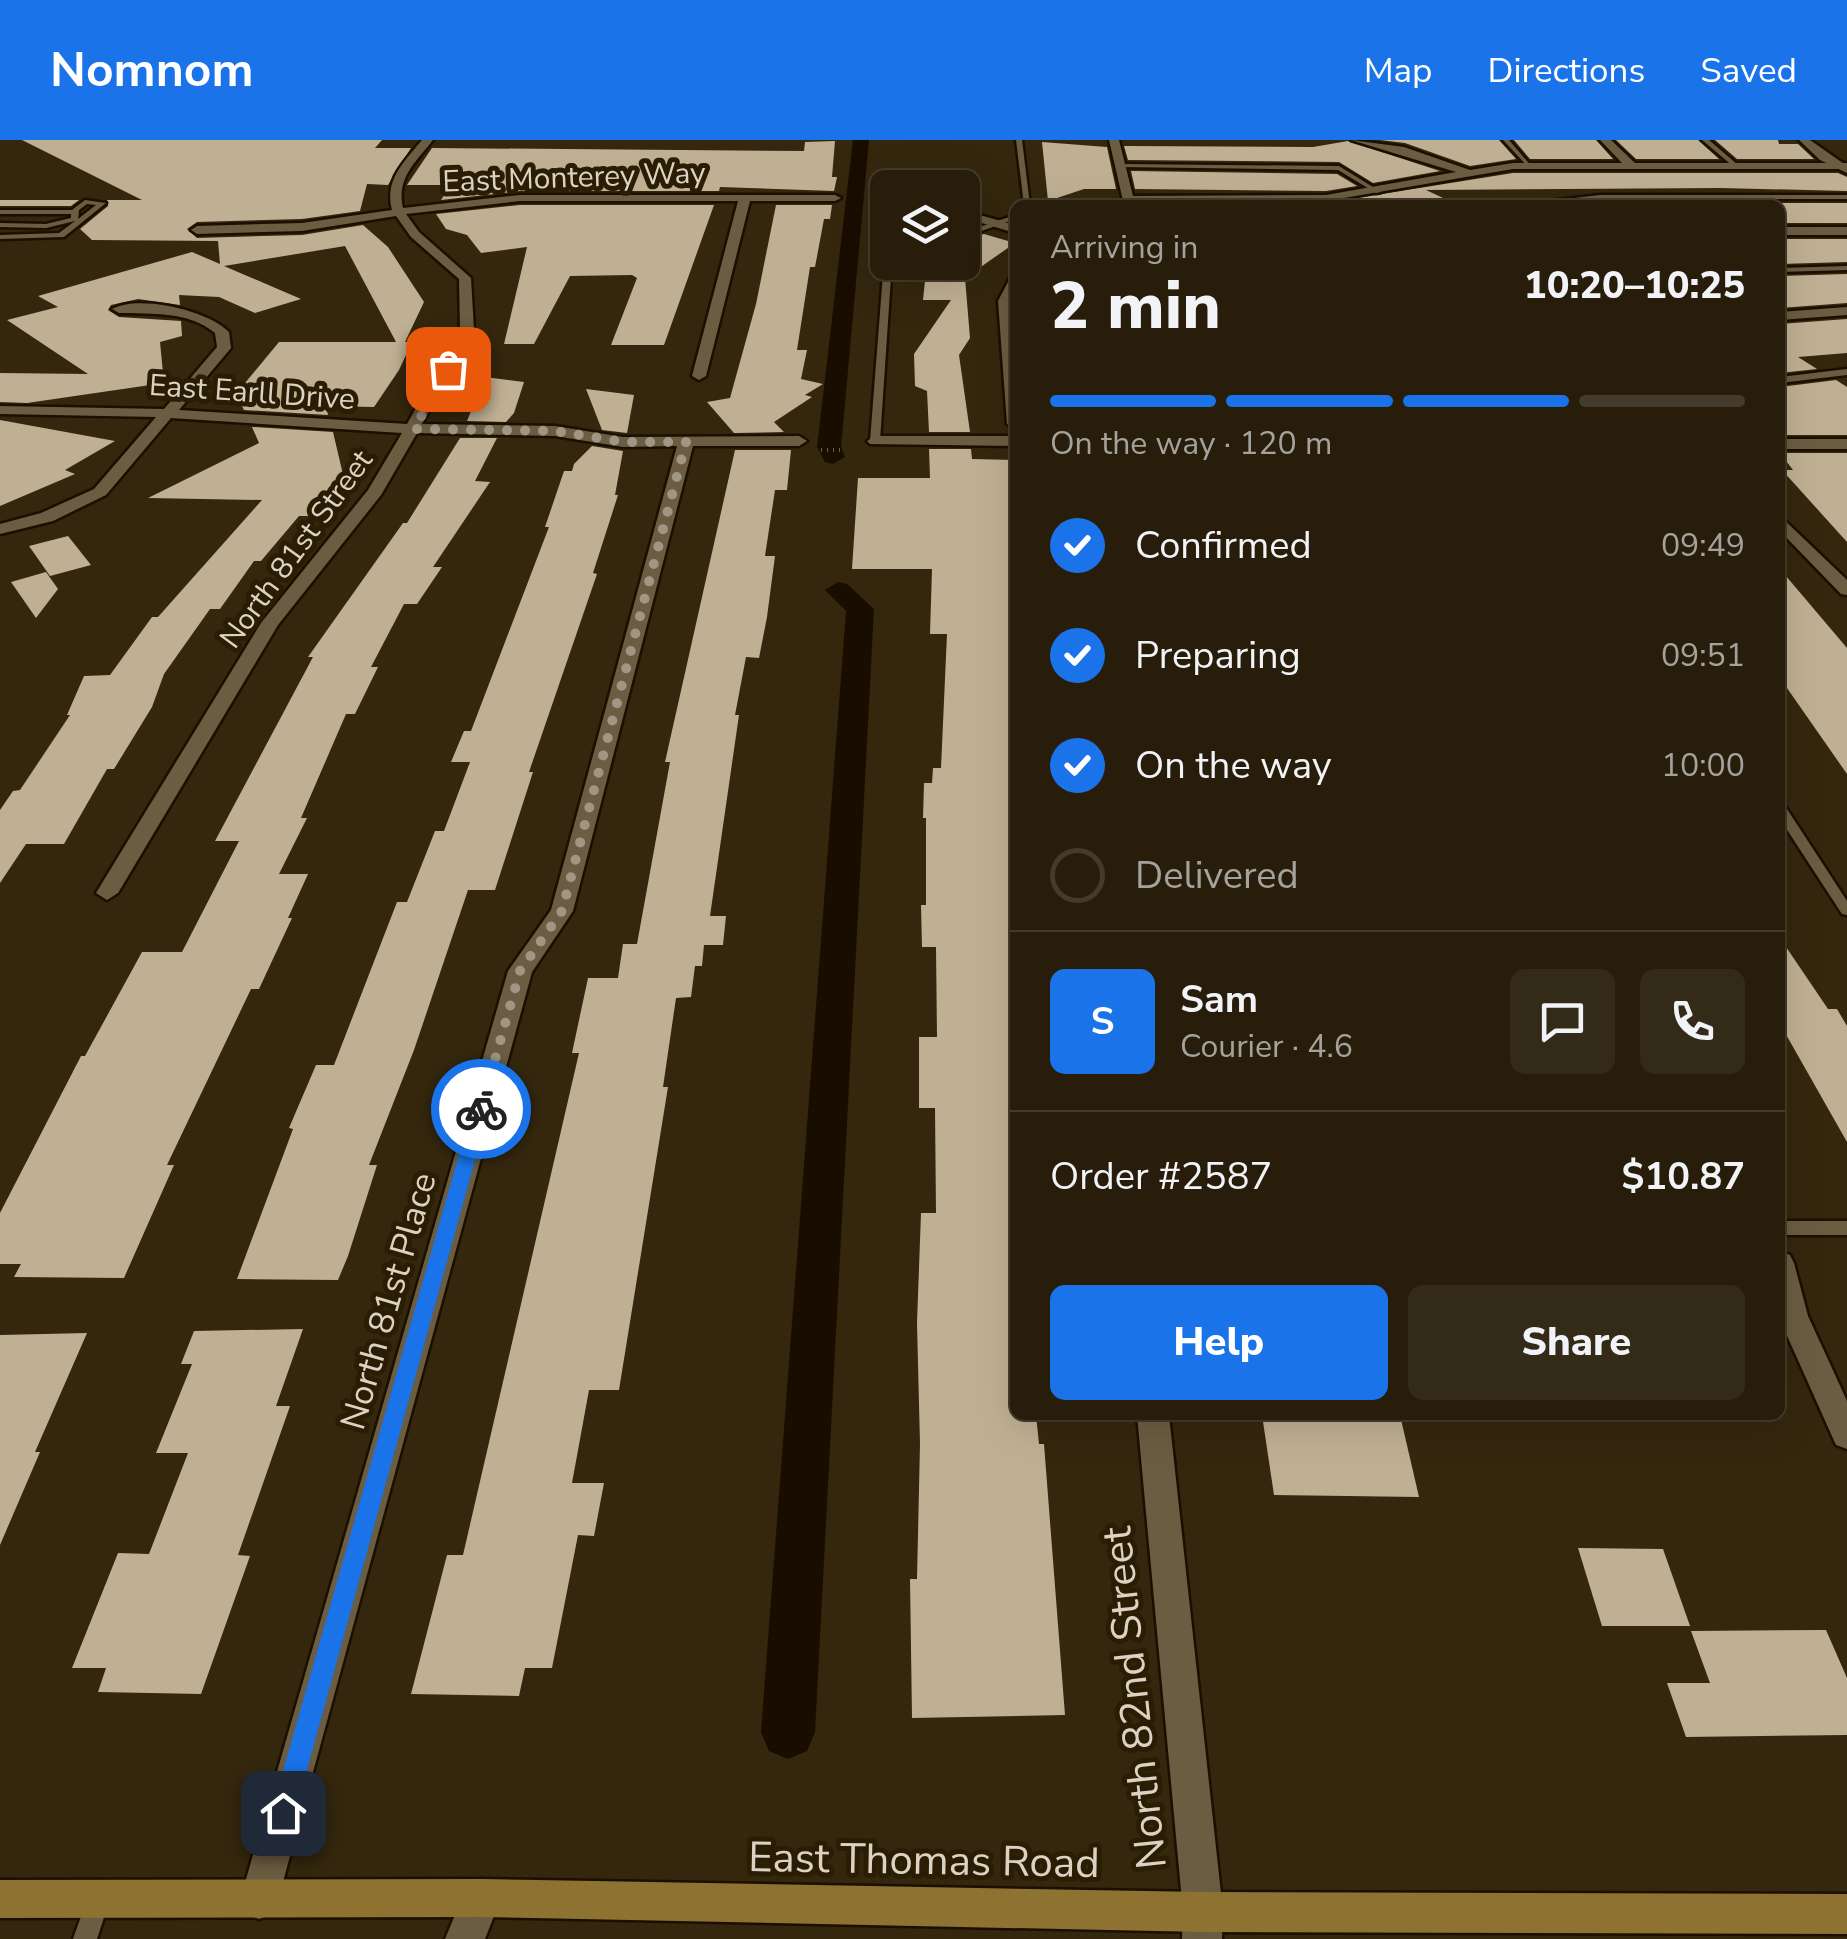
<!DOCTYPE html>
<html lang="en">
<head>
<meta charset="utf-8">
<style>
  :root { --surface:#271d0a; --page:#332a18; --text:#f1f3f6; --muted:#a4a29c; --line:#433b2b; --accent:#1a73e8 }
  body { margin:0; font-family:"Nunito Sans",sans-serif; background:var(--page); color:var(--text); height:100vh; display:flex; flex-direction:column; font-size:38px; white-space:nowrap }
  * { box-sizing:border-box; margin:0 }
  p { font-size:32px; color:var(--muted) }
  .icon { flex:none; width:55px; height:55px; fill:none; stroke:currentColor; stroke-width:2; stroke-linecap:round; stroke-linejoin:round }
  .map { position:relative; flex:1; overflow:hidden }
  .sheet { position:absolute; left:1010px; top:60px; width:775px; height:1220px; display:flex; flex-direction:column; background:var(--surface); border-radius:15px; box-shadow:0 10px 40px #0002,0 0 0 2px var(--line) }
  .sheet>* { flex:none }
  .buttons { position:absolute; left:870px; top:30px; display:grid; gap:20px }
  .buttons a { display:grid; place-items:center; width:110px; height:110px; border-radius:15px; background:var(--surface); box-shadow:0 10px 40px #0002,0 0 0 2px var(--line); font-size:50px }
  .pin { position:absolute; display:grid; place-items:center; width:85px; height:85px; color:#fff; margin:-42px; border-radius:20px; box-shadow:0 5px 15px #0006 }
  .courier { position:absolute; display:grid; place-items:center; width:100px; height:100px; margin:-50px; border:8px solid #1a73e8; border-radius:50%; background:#fff; color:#222; box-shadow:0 2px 12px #0007 }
  .headline em { font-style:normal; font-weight:800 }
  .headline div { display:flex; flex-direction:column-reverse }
  .headline { display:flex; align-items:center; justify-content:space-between; height:170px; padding:0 40px }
  h1 { font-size:65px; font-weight:800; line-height:75px }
  .bar { display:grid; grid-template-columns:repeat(4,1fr); gap:15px 10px; align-content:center; height:120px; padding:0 40px }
  .bar i { height:12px; border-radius:8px; background:var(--line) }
  .bar .current { background:var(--accent) }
  .bar p { grid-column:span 4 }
  .line { display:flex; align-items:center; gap:25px; padding:0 40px; border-top:2px solid var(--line) }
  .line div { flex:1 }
  .round { display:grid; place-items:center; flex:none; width:105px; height:105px; border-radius:15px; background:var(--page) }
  ol { padding:0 40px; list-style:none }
  li { display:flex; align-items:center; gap:30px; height:110px }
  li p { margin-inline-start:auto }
  li .icon { padding:10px; border-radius:50%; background:var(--accent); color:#fff; stroke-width:4 }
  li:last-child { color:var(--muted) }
  li i { width:55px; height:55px; border:5px solid var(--line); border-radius:50% }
  .action { display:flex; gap:20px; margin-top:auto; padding:20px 40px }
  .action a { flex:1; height:115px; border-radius:15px; background:var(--accent); color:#fff; font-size:40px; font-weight:800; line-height:115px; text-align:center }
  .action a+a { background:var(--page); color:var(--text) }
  header { display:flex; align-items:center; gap:60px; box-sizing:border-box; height:140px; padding:0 50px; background:var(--accent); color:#fff }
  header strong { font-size:48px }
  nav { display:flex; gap:55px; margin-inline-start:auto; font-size:35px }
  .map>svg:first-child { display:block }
</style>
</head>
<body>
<header>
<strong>Nomnom</strong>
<nav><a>Map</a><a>Directions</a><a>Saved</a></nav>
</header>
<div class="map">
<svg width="1847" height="1799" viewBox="0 0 1847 1799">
  <rect width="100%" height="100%" fill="#34270e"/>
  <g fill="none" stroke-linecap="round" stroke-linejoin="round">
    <!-- canal -->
    <g fill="#190d00" fill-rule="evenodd">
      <path d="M 853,0 L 869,0 L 841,307 L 845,317 L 833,324 L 825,322 L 817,307 Z"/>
      <path d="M 838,442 L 847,444 L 874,469 L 815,1592 L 807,1611 L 788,1619 L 769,1611 L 761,1592 L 846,471 L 825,450 Z"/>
    </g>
  </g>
  <!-- building -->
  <g fill="#c0b093">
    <path d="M 22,0 L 382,0 L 375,8 L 411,8 L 388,45 L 367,44 L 360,71 L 302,79 L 197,82 L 187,89 L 197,98 L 302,95 L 363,85 L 388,107 L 424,162 L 405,202 L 412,202 L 399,230 L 374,267 L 326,266 L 328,275 L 244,270 L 236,254 L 279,202 L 396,202 L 345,106 L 224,126 L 301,159 L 255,173 L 219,157 L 179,155 L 180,165 L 138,159 L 111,165 L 108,170 L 119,177 L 181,181 L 182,196 L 160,202 L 164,243 L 27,263 L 0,262 L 0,233 L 88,234 L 7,180 L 58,167 L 38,156 L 192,112 L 220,124 L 218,101 L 92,100 L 80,89 L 108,66 L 107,60 L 142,60 Z"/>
    <path d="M 1380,0 L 1499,0 L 1516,19 L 1470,26 L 1405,3 Z"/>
    <path d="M 1514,0 L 1596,0 L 1613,19 L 1530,19 Z"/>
    <path d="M 1616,0 L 1698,0 L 1719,19 L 1636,19 Z"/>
    <path d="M 1715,0 L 1778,0 L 1779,4 L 1798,4 L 1814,19 L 1737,19 Z"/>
    <path d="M 835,1 L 832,37 L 837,37 L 834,51 L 720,47 L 719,51 L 520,51 L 441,60 L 451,45 L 407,45 L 432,8 L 804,11 L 805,2 Z"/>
    <path d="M 1348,1 L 1440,31 L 1373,43 L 1339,22 L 1128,20 L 1124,6 L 1313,7 Z"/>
    <path d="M 1042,2 L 1107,7 L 1116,49 L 1084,49 L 1048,61 Z"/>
    <path d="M 1131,31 L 1337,34 L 1357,46 L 1326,51 L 1135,49 Z"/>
    <path d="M 1513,33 L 1838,33 L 1847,37 L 1847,51 L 1721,48 L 1426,50 L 1458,65 L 1313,65 Z"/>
    <path d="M 0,60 L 79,60 L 71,66 L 0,66 Z"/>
    <rect x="1780" y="63" width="67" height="20"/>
    <path d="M 520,65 L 714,65 L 664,205 L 611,205 L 637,138 L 632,135 L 570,136 L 534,204 L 504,204 L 527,107 L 481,113 L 467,95 L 446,89 L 436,74 Z"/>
    <path d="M 776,65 L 832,65 L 830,79 L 824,79 L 815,127 L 810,127 L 797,210 L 807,210 L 801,239 L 823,244 L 805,255 L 812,257 L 774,282 L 784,292 L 734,293 L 707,262 L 730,258 L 756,164 Z"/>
    <path d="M 984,94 L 1015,103 L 965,138 L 970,198 L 959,215 L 970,292 L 929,292 L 927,251 L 915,246 L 914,214 L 951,160 L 923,160 L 926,131 L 939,122 L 962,122 L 962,101 Z"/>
    <path d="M 1780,99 L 1847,99 L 1847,122 L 1780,124 Z"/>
    <path d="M 1847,134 L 1847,163 L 1780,168 L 1780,136 Z"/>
    <path d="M 1847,179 L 1847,213 L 1798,217 L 1817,229 L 1780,233 L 1780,184 Z"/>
    <path d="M 485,237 L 524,242 L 514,273 L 506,282 L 467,281 Z"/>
    <path d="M 1836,240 L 1847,247 L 1847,295 L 1780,295 L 1780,247 Z"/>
    <path d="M 586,249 L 634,255 L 627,293 L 602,290 Z"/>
    <path d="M 0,280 L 115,301 L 65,330 L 75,334 L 0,366 Z"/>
    <path d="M 252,287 L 333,292 L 345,343 L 323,376 L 299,376 L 261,421 L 254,421 L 220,469 L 210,469 L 164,534 L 152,567 L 114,629 L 107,629 L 64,704 L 26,704 L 0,743 L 0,670 L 13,651 L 20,650 L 70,575 L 67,575 L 84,536 L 110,535 L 152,477 L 158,477 L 262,360 L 148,358 L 259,303 Z"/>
    <path d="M 460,298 L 497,298 L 475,341 L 490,342 L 433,427 L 442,427 L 417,464 L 404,464 L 371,527 L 378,527 L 355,574 L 346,574 L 301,678 L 307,678 L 279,734 L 308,734 L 288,778 L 292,778 L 259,849 L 251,849 L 167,1025 L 174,1025 L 124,1138 L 14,1137 L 21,1124 L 0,1124 L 0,1073 L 81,916 L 85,916 L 142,812 L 182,812 L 239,701 L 215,701 L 313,517 L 308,517 L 403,383 L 407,383 Z"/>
    <path d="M 592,306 L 623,311 L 615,355 L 618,355 L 593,433 L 597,434 L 529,632 L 533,632 L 495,750 L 468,750 L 414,910 L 369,1025 L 377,1025 L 348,1116 L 338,1140 L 237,1139 L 293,989 L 289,988 L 316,925 L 334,925 L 397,762 L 407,762 L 435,691 L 444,691 L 470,622 L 451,622 L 464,591 L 471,591 L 549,387 L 545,387 L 564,331 L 572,331 L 574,324 Z"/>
    <path d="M 929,309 L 971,309 L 972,319 L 1015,320 L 1015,709 L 1010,709 L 1015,776 L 1015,1275 L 1036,1275 L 1039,1304 L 1044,1304 L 1065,1575 L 912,1578 L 910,1439 L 917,1439 L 920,1304 L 917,1183 L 921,1073 L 936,1073 L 935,968 L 919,968 L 919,897 L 937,897 L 936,807 L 922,807 L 921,765 L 926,765 L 926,678 L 923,678 L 924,643 L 932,643 L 933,628 L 941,628 L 947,494 L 930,494 L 932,429 L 852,429 L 858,338 L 930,338 Z"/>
    <path d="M 735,310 L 791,310 L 787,350 L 775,350 L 765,416 L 775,416 L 767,477 L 759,518 L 746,517 L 735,575 L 739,575 L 710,776 L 726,776 L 723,805 L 704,805 L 702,826 L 695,826 L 691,857 L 676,858 L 663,947 L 668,947 L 619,1250 L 589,1250 L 572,1343 L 604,1343 L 594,1396 L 578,1395 L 552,1528 L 525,1528 L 519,1556 L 411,1554 L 447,1415 L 463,1415 L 579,913 L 572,913 L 588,838 L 618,838 L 623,804 L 637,804 L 670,622 L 665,622 Z"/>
    <path d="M 1780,313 L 1847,313 L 1847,402 L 1782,330 L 1793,330 Z"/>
    <path d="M 68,396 L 91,425 L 50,436 L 29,406 Z"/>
    <path d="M 1780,429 L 1847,508 L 1847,634 L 1780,538 Z"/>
    <path d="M 46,432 L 58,449 L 36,478 L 11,442 Z"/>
    <path d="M 1780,798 L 1828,869 L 1837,869 L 1847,886 L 1847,1002 L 1780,884 Z"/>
    <path d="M 303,1189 L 276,1266 L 290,1266 L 238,1415 L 250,1416 L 201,1554 L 98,1552 L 106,1528 L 72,1528 L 118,1413 L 149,1414 L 188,1313 L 156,1313 L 192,1224 L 181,1224 L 194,1191 Z"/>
    <path d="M 87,1193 L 35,1312 L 40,1312 L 0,1405 L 0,1195 Z"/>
    <path d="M 1262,1275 L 1400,1275 L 1419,1357 L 1274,1355 Z"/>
    <path d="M 1578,1408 L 1663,1409 L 1690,1486 L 1602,1486 Z"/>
    <path d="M 1826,1490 L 1847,1538 L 1847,1595 L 1686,1597 L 1667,1543 L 1710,1543 L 1691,1491 Z"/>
  </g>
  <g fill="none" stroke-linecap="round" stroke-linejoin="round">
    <defs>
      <g id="service">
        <path d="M 1016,0 L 1022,0 L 1030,65 L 1024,65 Z"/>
        <path d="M 1503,0 L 1509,0 L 1532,27 L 1528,27 Z"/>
        <path d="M 1702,0 L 1709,0 L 1738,25 L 1738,27 L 1734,27 Z"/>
        <path d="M 1121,24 L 1339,26 L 1381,52 L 1376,53 L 1338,30 L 1119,27 Z"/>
        <path d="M 1600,55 L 1847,55 L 1847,59 L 1600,59 L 1515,65 Z"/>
        <path d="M 85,60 L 106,63 L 64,97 L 0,99 L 0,95 L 59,93 L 75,81 L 46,88 L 0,87 L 0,83 L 46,84 L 71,78 L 71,74 L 0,74 L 0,70 L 72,70 ZM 87,64 L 96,65 L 78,79 L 79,70 Z"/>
        <path d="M 1015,75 L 1015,79 L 962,98 L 962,93 Z"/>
        <path d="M 888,119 L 888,122 L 892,122 L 880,301 L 875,304 L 870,301 L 884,121 Z"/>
        <path d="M 1847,126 L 1847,130 L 1780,132 L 1780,128 Z"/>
        <path d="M 1847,229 L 1847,235 L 1780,243 L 1780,237 Z"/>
        <path d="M 1780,665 L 1785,666 L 1847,761 L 1847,775 L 1842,774 L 1780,679 Z"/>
        <rect x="1780" y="1081" width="67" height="14"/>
        <path d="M 98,1747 L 106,1751 L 110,1759 L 97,1799 L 73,1799 L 90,1751 Z"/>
      </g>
      <g id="minor">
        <path d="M 422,0 L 433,0 C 416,22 396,38 403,68 L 520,55 L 835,55 L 841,58 L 835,61 L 750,61 L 706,236 L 699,240 L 692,236 L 738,61 L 520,61 L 406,74 L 419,92 L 471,138 L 474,190 L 422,284 L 555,286 L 623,297 L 799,296 L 807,301 L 799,306 L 693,306 L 573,771 L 532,832 L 278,1760 L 273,1774 L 259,1779 L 245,1774 L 240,1760 L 508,831 L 551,770 L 677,306 L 623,307 L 555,296 L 417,293 L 381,355 L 278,485 L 118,753 L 107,760 L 96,753 L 261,483 L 368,350 L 402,293 L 171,278 L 106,355 L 53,381 L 0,394 L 0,384 L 41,373 L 94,349 L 156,277 L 0,274 L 0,266 L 164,269 L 217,207 L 215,193 C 188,171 153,174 119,173 L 112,169 C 138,154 208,170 229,192 L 231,208 L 179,270 L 407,284 L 460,190 L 459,139 L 411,97 L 396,76 L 302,91 L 197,94 L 191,90 L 197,86 L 302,83 L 392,70 C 384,40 404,22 422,0 Z"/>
        <path d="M 1109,0 L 1119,0 L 1133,56 L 1326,55 L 1456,32 L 1351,0 L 1404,7 L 1470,30 L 1513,23 L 1622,23 L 1600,0 L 1611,0 L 1635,23 L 1847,23 L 1847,29 L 1513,29 L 1326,61 L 1124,65 Z"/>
        <path d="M 962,70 L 1015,85 L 1015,93 L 962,77 Z"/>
        <rect x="1780" y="87" width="67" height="8"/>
        <path d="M 1015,137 L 1012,161 L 1015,289 L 1007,284 L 998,161 L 1010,138 Z"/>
        <path d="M 1847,167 L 1847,175 L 1780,180 L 1780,172 Z"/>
        <path d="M 875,296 L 1015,296 L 1015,306 L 870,304 L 867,301 Z"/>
        <rect x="1780" y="299" width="67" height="10"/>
        <path d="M 1780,376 L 1847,440 L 1847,455 L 1841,454 L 1780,391 Z"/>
        <path d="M 1780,1112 L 1790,1115 L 1794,1123 L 1808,1176 L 1847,1261 L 1847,1309 L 1836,1305 L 1780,1180 Z"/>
        <path d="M 1137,1275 L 1169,1275 L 1223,1772 L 1222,1799 L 1182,1799 L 1183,1772 Z"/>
        <path d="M 482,1739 L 496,1744 L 501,1758 L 485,1799 L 445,1799 L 468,1744 Z"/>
      </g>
      <path id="tertiary" d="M 1799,0 L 1810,0 L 1847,26 L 1847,33 L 1820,20 Z"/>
      <path id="secondary" d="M 482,1739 L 1203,1752 L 1847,1754 L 1847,1794 L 1203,1792 L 482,1777 L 0,1778 L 0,1740 Z"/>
    </defs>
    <!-- service casing -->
    <use href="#service" stroke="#1b0f00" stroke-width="5"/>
    <!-- minor casing -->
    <use href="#minor" stroke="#1b0f00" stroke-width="5"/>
    <!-- tertiary casing -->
    <use href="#tertiary" stroke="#1b0f00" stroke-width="5"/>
    <!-- secondary casing -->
    <use href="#secondary" stroke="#1b0f00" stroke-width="5"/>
    <!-- path -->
    <path stroke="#6b5f4a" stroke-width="4" stroke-dasharray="1 5" stroke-linecap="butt" d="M 821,310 L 843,310"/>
    <!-- service -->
    <use href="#service" fill="#6b5d42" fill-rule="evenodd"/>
    <!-- minor -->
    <use href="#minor" fill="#6b5d42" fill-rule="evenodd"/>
    <!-- tertiary -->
    <use href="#tertiary" fill="#6b5d42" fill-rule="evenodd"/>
    <!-- secondary -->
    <use href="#secondary" fill="#8d7232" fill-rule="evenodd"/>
  </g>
  <!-- route -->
  <path fill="#1a73e8" d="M 481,963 L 489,969 L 295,1673 L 292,1682 L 283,1685 L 275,1682 L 271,1673 L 472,969 Z"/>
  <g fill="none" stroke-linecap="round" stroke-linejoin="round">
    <!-- done -->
    <path stroke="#a09684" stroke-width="10" stroke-dasharray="0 18" d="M 448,229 L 414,289 L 555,291 L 624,302 L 686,302 L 562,771 L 520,831 L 481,969"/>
  </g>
  <g text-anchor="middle" stroke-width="10" stroke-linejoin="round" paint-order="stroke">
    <!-- far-street labels -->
    <g font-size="30" fill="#dad2c3" stroke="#2a1d04">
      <text transform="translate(574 37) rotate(-2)" y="10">East Monterey Way</text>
      <text transform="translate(252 252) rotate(4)" y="10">East Earll Drive</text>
      <text transform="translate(296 409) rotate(-54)" y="10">North 81st Street</text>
    </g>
    <!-- street labels -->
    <g font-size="35" fill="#dad2c3" stroke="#2a1d04">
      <text transform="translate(388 1161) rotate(-74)" y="12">North 81st Place</text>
    </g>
    <!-- near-street labels -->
    <g font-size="42" fill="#dad2c3" stroke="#2a1d04">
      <text transform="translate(1133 1558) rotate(-96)" y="15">North 82nd Street</text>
      <text transform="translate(924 1719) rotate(1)" y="15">East Thomas Road</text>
    </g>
  </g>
</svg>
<div class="buttons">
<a><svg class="icon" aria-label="layers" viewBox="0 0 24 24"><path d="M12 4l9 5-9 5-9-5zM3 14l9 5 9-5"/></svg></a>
</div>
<div class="pin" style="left:448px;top:229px;background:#ea580c"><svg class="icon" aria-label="bag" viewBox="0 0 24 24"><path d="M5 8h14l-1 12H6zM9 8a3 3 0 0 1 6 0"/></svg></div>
<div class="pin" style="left:283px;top:1673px;background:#1f2937"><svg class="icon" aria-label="home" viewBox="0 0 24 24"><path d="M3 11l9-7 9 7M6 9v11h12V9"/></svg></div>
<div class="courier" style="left:481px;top:969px"><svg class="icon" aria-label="bike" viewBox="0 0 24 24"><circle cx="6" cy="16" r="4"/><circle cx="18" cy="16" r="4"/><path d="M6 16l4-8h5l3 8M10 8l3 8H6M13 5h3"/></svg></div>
<section class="sheet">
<div class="headline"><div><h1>2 min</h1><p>Arriving in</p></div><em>10:20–10:25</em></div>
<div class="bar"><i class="current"></i><i class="current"></i><i class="current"></i><i></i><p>On the way · 120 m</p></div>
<ol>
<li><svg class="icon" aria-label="check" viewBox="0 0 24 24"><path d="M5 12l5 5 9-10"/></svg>Confirmed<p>09:49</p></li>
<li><svg class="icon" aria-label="check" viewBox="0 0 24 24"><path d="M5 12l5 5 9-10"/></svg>Preparing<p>09:51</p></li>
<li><svg class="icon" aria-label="check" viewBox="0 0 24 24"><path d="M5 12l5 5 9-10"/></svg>On the way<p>10:00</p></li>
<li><i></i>Delivered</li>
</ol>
<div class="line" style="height:180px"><b class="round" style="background:var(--accent);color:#fff">S</b><div><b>Sam</b><p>Courier · 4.6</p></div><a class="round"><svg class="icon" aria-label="chat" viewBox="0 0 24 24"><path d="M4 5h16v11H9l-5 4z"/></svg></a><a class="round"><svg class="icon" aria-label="phone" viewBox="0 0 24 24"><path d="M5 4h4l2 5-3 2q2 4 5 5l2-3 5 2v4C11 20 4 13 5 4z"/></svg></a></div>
<div class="line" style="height:130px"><div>Order #2587</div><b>$10.87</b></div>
<div class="action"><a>Help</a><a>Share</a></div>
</section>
</div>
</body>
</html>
